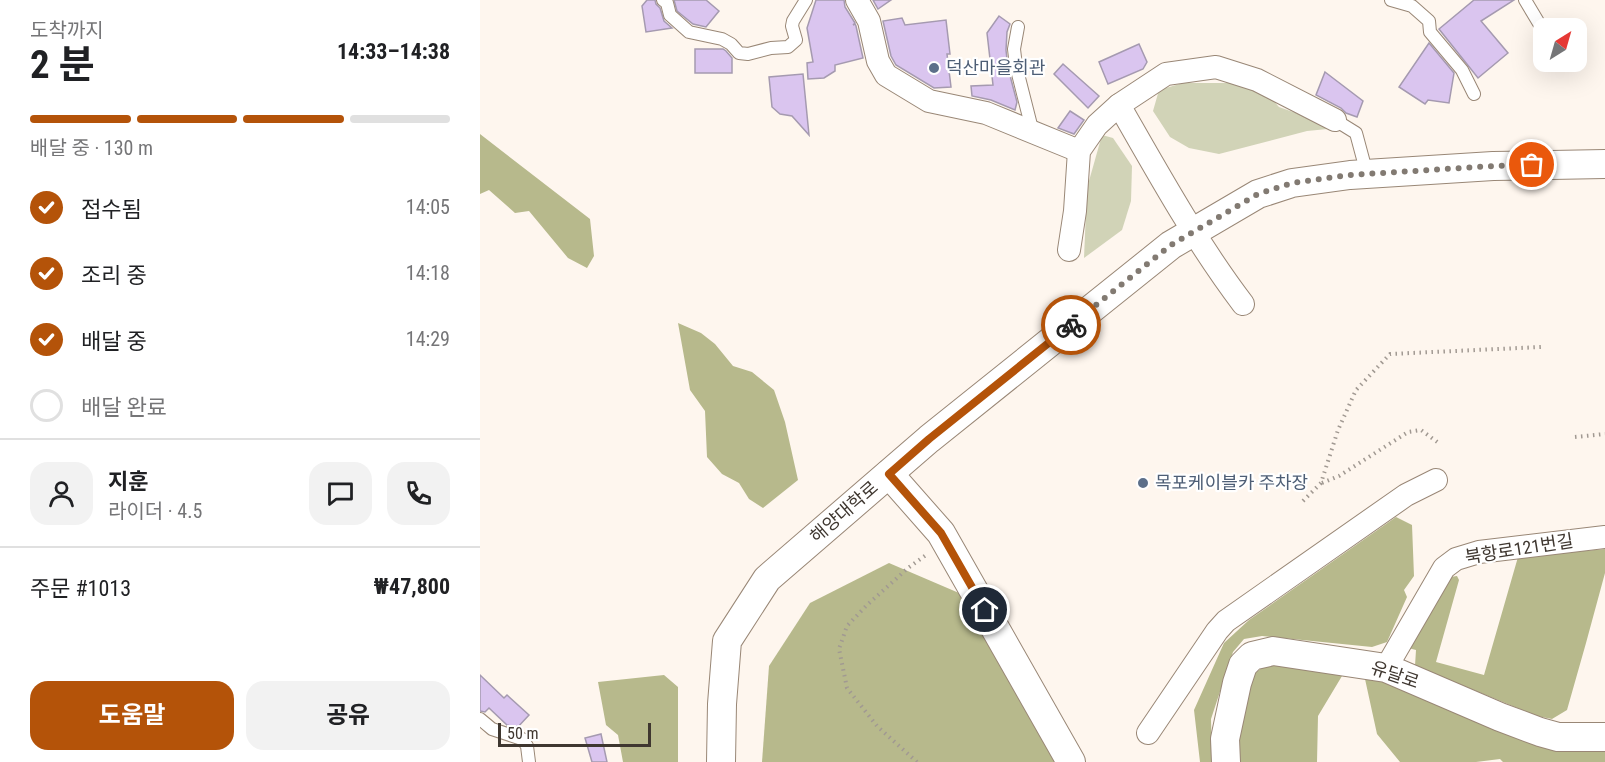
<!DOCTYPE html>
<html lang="ko">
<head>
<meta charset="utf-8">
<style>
  :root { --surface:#fff; --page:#f2f2f2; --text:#202124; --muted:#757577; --line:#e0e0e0; --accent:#b45309 }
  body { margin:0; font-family:"Roboto Condensed","Noto Sans KR",sans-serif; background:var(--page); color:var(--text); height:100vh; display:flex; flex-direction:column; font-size:22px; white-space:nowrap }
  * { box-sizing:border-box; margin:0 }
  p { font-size:20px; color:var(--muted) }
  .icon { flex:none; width:33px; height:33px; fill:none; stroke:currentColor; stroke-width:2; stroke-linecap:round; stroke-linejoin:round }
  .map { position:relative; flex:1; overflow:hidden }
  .panel { display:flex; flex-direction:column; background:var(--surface); width:480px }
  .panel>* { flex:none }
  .needle { width:39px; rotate:37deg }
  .buttons { position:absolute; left:1053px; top:18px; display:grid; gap:12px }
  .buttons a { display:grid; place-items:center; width:54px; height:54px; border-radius:12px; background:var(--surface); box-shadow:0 6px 24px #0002; font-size:30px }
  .scale { position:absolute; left:18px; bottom:15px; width:153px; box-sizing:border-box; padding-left:6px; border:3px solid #3f3730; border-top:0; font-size:16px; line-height:21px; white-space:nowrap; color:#3f3730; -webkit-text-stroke:4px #fff; paint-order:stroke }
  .pin { position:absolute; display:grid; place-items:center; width:51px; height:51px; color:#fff; margin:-26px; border:3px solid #fff; border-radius:50%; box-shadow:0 2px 6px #0007 }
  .courier { position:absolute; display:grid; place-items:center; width:60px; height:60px; margin:-30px; border:4px solid #b45309; border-radius:50%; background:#fff; color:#222; box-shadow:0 2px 8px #0007 }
  .overview em { font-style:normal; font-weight:700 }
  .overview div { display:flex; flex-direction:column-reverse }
  .overview { display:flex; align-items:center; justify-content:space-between; height:102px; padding:0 30px }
  h1 { font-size:39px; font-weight:700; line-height:45px }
  .bar { display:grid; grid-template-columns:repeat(4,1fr); gap:9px 6px; align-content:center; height:72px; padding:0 30px }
  .bar i { height:8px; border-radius:4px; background:var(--line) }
  .bar .selected { background:var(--accent) }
  .bar p { grid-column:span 4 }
  .line { display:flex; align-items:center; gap:15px; padding:0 30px; border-top:2px solid var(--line) }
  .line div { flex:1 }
  .round { display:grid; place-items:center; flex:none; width:63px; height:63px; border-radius:18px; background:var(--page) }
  ol { padding:0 30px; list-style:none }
  li { display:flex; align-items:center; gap:18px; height:66px }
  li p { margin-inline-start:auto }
  li .icon { padding:6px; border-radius:50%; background:var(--accent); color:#fff; stroke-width:4 }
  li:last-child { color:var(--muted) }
  li i { width:33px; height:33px; border:3px solid var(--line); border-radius:50% }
  .action { display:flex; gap:12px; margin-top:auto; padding:12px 30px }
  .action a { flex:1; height:69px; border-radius:18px; background:var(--accent); color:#fff; font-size:24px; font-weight:700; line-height:69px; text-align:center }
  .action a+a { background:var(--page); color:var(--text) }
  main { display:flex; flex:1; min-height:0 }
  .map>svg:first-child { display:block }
</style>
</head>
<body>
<main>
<section class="panel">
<div class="overview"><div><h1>2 분</h1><p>도착까지</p></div><em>14:33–14:38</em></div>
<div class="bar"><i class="selected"></i><i class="selected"></i><i class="selected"></i><i></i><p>배달 중 · 130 m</p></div>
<ol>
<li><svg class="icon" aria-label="check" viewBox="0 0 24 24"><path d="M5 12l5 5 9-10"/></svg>접수됨<p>14:05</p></li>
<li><svg class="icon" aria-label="check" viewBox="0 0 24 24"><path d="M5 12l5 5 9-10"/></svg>조리 중<p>14:18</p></li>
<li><svg class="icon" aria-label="check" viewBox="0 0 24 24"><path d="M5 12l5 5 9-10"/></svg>배달 중<p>14:29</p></li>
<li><i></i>배달 완료</li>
</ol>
<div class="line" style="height:108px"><a class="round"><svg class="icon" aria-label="person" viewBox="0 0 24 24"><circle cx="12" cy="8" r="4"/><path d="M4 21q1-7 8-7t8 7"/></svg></a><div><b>지훈</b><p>라이더 · 4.5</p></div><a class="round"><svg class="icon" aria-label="chat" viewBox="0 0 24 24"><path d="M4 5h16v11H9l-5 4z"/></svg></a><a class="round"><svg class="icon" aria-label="phone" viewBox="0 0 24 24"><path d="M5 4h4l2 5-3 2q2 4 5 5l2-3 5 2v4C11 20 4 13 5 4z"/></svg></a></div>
<div class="line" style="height:78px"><div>주문 #1013</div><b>₩47,800</b></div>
<div class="action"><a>도움말</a><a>공유</a></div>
</section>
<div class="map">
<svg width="1125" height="762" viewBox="0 0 1125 762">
  <rect width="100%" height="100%" fill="#fef6ee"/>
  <!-- green -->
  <g fill="#d1d3b7">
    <path d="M 703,83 L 757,83 L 784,90 L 799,107 L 858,128 L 827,131 L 739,154 L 709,148 L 690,137 L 673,111 L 679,90 Z"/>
    <path d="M 622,135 L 633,138 L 652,166 L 651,201 L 642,230 L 604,258 L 607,188 Z"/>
  </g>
  <!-- forest -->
  <g fill="#b7b98c">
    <path d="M 0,134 L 110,219 L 114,256 L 107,268 L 88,258 L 49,211 L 35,213 L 9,190 L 0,194 Z"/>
    <path d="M 198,323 L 221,333 L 235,344 L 253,366 L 272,372 L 294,390 L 305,422 L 318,480 L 283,508 L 269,499 L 259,483 L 242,474 L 227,457 L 225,411 L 210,390 Z"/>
    <path d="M 916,517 L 932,525 L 934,576 L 924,590 L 927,597 L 907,642 L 892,647 L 782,636 L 764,639 L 753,652 L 731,719 L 732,762 L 720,762 L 714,710 L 744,643 L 769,620 Z"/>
    <path d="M 1125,549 L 1125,573 L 1106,643 L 1087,710 L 1072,719 L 1057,716 L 935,666 L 936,650 L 928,648 L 970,577 L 977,576 L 979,580 L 956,662 L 1004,675 L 1038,557 Z"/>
    <path d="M 409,563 L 479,593 L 576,762 L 282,762 L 289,666 L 330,603 Z"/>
    <path d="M 788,664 L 904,679 L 1125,745 L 1125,762 L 1023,762 L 1020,759 L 996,762 L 920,762 L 897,734 L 885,679 L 862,676 L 838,716 L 837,762 L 759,762 L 759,730 L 773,674 Z"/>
    <path d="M 184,675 L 198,687 L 198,762 L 143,762 L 138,735 L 126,725 L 118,682 Z"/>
  </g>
  <!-- building -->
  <g fill="#dac5ef" stroke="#a59ab0" stroke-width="1.5">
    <path d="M 167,0 L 175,0 L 176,4 L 180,8 L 184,21 L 192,28 L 166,32 L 162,6 Z"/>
    <path d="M 194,0 L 226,0 L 239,11 L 226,27 L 213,24 L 197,11 Z"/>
    <path d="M 336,0 L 364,0 L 365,7 L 375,23 L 373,25 L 375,24 L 376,26 L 383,58 L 355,65 L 355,71 L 344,78 L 328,79 L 327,63 L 333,62 L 327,28 Z"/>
    <path d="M 393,0 L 411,0 L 398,9 Z"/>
    <path d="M 994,0 L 1034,0 L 1001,21 L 1028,53 L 998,78 L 959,29 Z"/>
    <path d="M 519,16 L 530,24 L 527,32 L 526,50 L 528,68 L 537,102 L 535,110 L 511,100 L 492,96 L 491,86 L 513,85 L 507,33 Z"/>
    <path d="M 422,18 L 425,25 L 466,20 L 470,54 L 467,54 L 471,87 L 454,88 L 416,65 L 411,56 L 403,21 Z"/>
    <path d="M 949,43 L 974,73 L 969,103 L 948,100 L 945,104 L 919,87 Z"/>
    <path d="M 659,44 L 667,62 L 663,69 L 628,84 L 619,62 Z"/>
    <path d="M 215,49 L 243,49 L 246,51 L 252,58 L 252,73 L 215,73 Z"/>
    <path d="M 583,64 L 619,96 L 608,108 L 574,74 Z"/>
    <path d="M 845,72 L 883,101 L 877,117 L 866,113 L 861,108 L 836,95 Z"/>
    <path d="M 323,74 L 329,135 L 312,116 L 300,114 L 292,107 L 289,77 Z"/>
    <path d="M 590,111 L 604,120 L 594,134 L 578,128 Z"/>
    <path d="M 0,675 L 24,698 L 27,695 L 49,715 L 37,728 L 27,725 L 9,708 L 5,712 L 0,711 Z"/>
    <path d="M 121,734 L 127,762 L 112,762 L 105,738 Z"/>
  </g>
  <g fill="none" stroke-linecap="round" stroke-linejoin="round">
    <defs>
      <g id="service">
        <path d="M 183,0 L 187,3 L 190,15 L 209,32 L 242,39 L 251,44 L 259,53 L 268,54 L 291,48 L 308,47 L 316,40 L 312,26 L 313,21 L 326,0"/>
        <path d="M 911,0 L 932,6 L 949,21 L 950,32 L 982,70 L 994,94"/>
        <path d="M 1045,0 L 1063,30"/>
        <path d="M 538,27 L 534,49 L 536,66 L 553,133"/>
        <path d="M 855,120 L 876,133 L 887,174"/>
        <path d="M 0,719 L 12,729 L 42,739 L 47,746 L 49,762"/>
      </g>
      <g id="minor">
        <path d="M 377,0 L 389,21 L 398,61 L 406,75 L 449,101 L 506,113 L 599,151"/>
        <path d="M 639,105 L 686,74 L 736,67 L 777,80 L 855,120"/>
        <path d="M 589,250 L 595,211 L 599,151 L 617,125 L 639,105 C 678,173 716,242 763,304"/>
        <path d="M 906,668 L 964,568 L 976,559 L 999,552 L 1125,537"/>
        <path d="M 668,733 L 737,631 L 746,621 L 926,495 L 956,480"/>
      </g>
      <g id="tertiary">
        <path d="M 409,474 L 461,533 L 591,762"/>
        <path d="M 241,762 L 242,704 L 247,641 L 287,579 L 449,439 L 691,245 L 778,194 L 812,183 L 870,175 L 1013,166 L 1125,164"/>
        <path d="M 746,762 L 745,739 L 757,683 L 763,665 L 772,656 L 793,651 L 906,668 L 1020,717 L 1060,732 L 1078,737 L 1125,737"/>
      </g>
    </defs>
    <!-- service casing -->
    <use href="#service" stroke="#998776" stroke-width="14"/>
    <!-- minor casing -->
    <use href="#minor" stroke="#998776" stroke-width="24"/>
    <!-- tertiary casing -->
    <use href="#tertiary" stroke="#998776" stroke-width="30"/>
    <!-- path -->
    <g stroke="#a19992" stroke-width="4" stroke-dasharray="1.5 4.5" stroke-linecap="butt">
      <path d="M 1095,437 L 1125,434"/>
      <path d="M 842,483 L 859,476 L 928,432 L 941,430 L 960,444"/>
      <path d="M 823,501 L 841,483 L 858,430 L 876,390 L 910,354 L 1061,347"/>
      <path d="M 437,762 L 397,726 L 367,688 L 359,649 L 367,626 L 386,606 L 428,568 L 446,555"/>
    </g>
    <!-- service -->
    <use href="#service" stroke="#fff" stroke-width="12"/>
    <!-- minor -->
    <use href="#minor" stroke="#fff" stroke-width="22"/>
    <!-- tertiary -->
    <use href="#tertiary" stroke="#fff" stroke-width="28"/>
  </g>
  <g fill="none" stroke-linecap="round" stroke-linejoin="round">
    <!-- done -->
    <path stroke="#827a72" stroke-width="6" stroke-dasharray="0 10.8" d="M 591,325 L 691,245 L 778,194 L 812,183 L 870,175 L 1013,166 L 1052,165"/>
    <!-- route -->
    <path stroke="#b45309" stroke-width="8" d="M 505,610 L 461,533 L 409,474 L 449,439 L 591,325"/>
  </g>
  <!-- markers -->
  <g fill="#5c6f8a" stroke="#fff" stroke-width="2">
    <circle cx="454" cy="68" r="6"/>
    <circle cx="663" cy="483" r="6"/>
  </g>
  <g text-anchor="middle" stroke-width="4.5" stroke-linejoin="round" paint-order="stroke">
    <!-- service labels -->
    <g font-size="18" fill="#4e5e75" stroke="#fff" text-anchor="start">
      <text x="466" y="74">덕산마을회관</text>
      <text x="675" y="489">목포케이블카 주차장</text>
    </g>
    <!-- street labels -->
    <g font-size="18" fill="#3f3730" stroke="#fff">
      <text transform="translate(364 512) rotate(-41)" y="6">해양대학로</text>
      <text transform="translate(1039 549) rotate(-9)" y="6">북항로121번길</text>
      <text transform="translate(915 675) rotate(19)" y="6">유달로</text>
    </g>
  </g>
</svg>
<div class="buttons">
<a><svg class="needle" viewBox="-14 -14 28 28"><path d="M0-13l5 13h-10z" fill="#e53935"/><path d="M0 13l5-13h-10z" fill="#757577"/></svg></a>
</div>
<div class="scale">50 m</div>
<div class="pin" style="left:1052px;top:165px;background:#ea580c"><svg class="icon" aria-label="bag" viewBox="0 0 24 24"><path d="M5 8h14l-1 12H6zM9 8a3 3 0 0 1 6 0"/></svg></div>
<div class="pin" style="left:505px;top:610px;background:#1f2937"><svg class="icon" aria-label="home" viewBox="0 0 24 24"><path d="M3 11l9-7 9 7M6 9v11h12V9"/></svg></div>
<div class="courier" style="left:591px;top:325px"><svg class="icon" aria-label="bike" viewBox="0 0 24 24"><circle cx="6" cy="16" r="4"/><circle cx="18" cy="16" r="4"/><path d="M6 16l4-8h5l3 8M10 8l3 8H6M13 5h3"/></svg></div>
</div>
</main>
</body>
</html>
